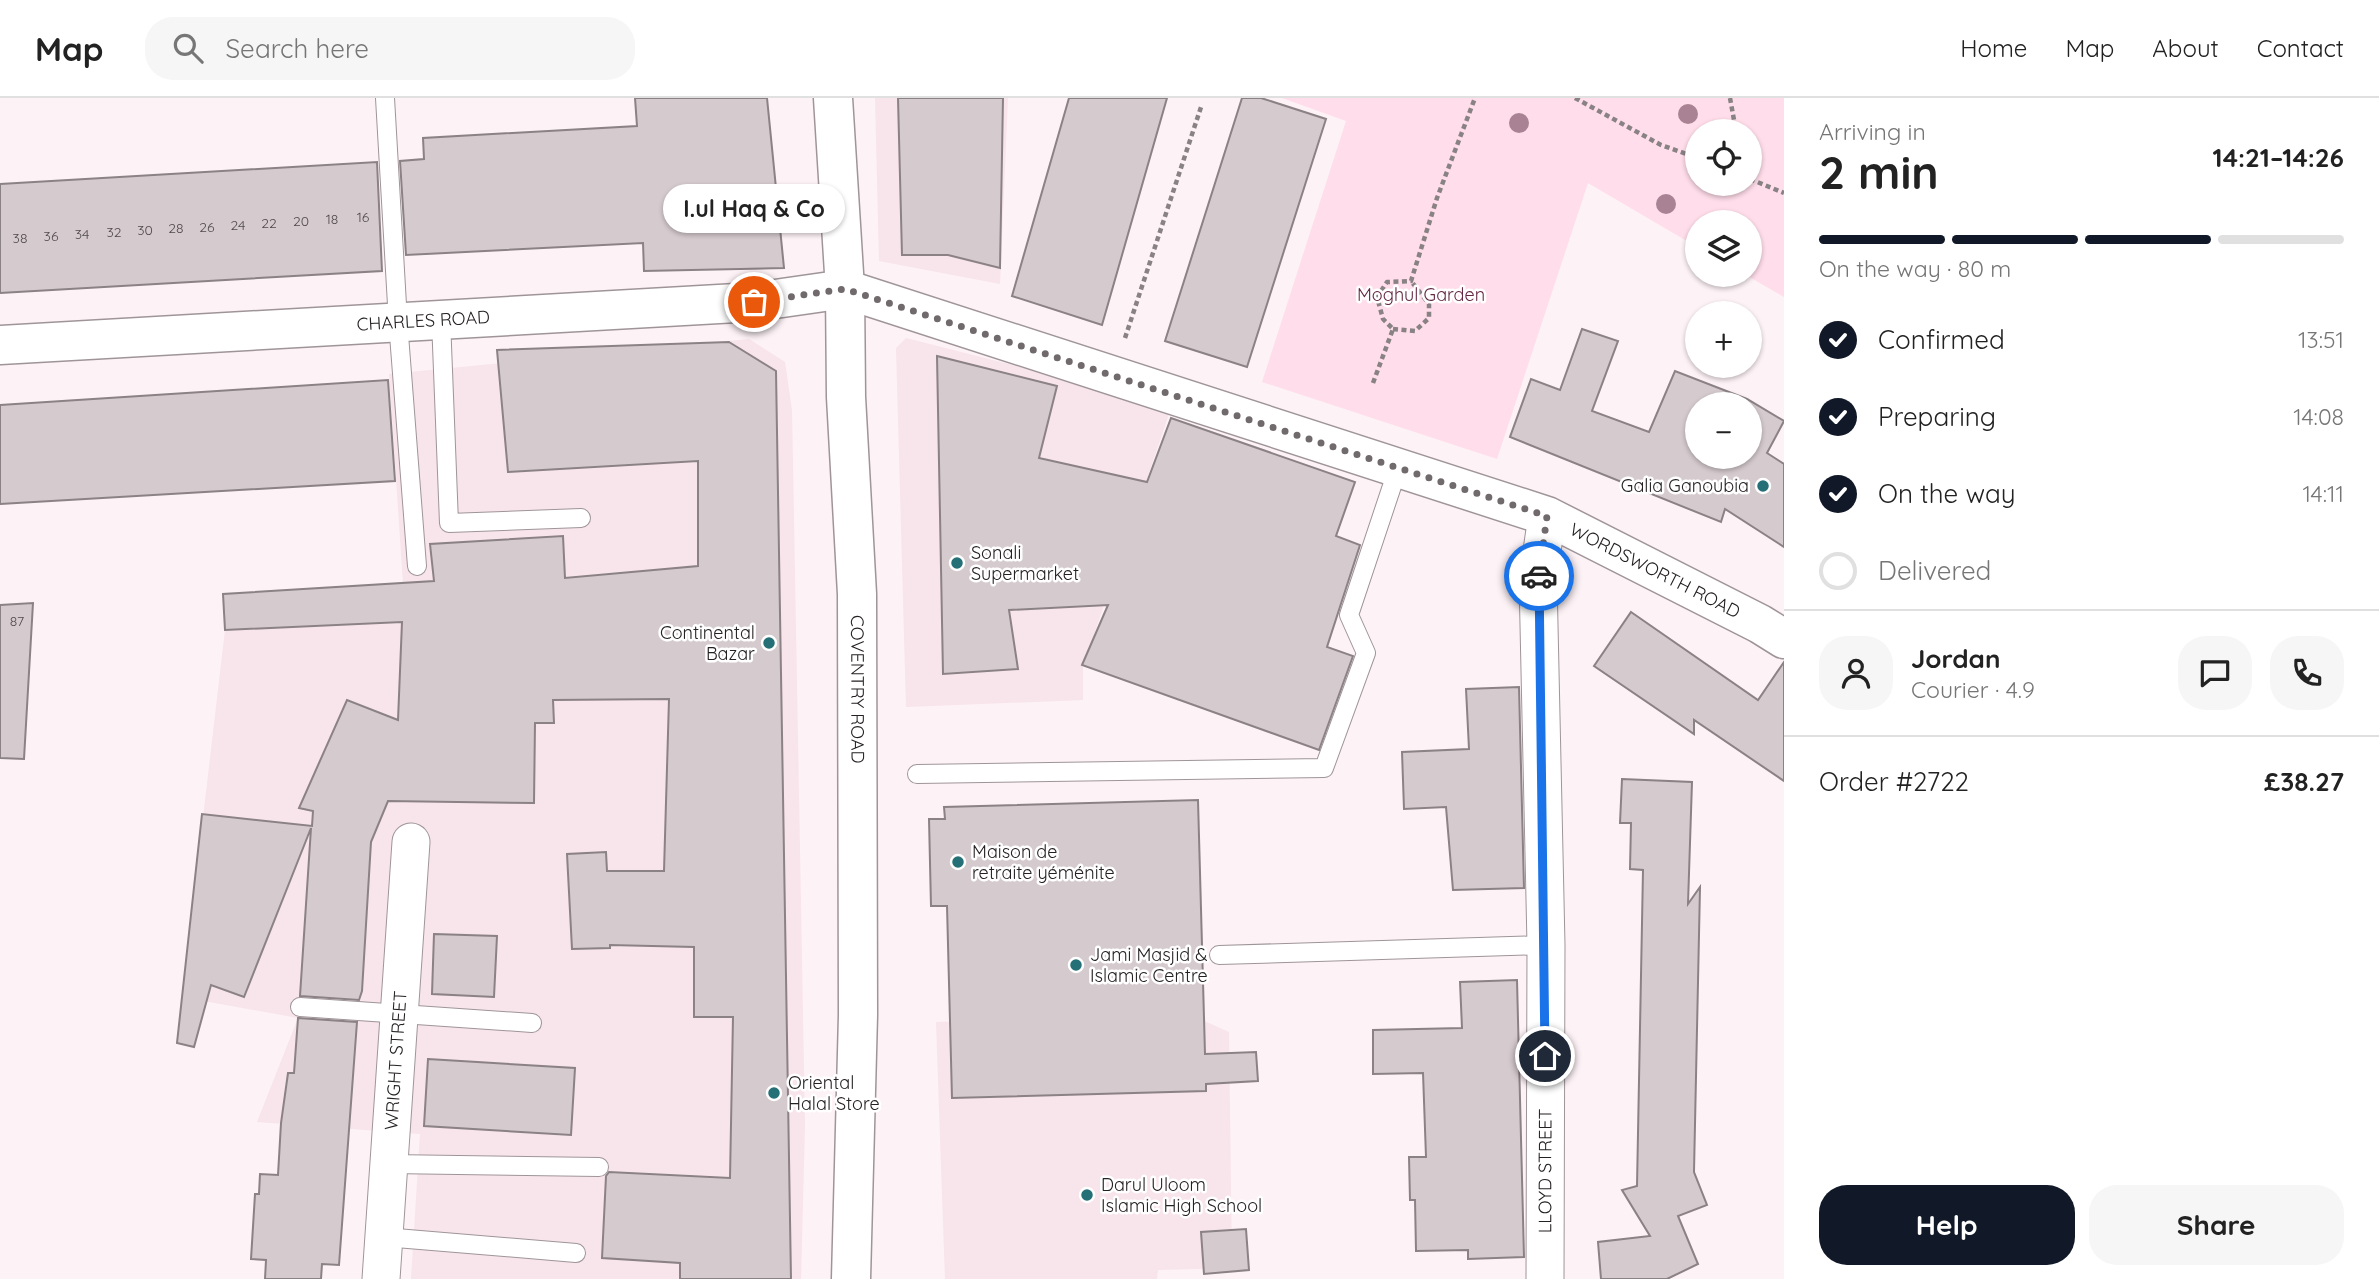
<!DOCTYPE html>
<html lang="en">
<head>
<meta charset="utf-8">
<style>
  :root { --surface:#fff; --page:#f6f6f6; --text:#222; --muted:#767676; --line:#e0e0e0; --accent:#111827 }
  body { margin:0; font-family:Quicksand,sans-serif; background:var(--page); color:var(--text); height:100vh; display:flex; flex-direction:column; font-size:26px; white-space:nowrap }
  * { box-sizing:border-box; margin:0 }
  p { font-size:23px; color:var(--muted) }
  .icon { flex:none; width:38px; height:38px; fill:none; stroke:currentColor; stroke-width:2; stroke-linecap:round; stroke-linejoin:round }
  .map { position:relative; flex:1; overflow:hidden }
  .panel { display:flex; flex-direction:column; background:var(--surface); width:595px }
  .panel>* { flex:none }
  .fabs { position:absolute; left:1685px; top:21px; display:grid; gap:14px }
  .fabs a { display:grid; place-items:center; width:77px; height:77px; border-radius:50%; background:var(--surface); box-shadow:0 2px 5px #0004; font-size:35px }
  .pin { position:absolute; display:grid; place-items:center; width:60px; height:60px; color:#fff; margin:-30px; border:4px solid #fff; border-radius:50%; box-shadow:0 2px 7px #0007 }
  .courier { position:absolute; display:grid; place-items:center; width:70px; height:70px; margin:-35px; border:5px solid #1a73e8; border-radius:50%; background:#fff; color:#222; box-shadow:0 2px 9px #0007 }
  .bubble { position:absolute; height:49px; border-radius:24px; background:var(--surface); box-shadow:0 2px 5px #0004; font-size:23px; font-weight:700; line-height:49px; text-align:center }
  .summary em { font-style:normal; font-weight:700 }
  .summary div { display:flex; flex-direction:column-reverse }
  .summary { display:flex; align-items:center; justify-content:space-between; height:119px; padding:0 35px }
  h1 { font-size:46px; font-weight:700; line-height:52px }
  .bar { display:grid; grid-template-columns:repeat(4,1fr); gap:10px 7px; align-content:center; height:84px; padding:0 35px }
  .bar i { height:9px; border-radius:5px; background:var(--line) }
  .bar .on { background:var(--accent) }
  .bar p { grid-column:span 4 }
  .line { display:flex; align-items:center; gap:18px; padding:0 35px; border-top:2px solid var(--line) }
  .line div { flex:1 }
  .round { display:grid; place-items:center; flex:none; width:74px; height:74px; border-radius:28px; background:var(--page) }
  ol { padding:0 35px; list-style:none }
  li { display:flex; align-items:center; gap:21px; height:77px }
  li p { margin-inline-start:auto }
  li .icon { padding:7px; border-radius:50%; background:var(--accent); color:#fff; stroke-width:4 }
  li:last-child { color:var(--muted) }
  li i { width:38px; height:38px; border:4px solid var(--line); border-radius:50% }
  .cta { display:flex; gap:14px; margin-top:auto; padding:14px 35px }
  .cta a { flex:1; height:80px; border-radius:28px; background:var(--accent); color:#fff; font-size:28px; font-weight:700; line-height:80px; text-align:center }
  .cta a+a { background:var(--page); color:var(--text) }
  header { display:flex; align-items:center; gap:42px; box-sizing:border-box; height:98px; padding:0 35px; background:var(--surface); border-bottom:2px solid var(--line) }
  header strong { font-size:33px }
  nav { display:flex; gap:38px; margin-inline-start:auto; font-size:24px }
  .search { width:490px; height:63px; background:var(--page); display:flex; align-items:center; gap:18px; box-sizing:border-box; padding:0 24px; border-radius:28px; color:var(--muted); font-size:26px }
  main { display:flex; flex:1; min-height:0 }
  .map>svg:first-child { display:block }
</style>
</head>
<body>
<header>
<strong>Map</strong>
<div class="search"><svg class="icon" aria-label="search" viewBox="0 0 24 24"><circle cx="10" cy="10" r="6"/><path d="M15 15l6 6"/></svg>Search here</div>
<nav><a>Home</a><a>Map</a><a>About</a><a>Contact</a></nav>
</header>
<main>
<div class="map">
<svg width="1784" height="1181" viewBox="0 0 1784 1181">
  <rect width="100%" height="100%" fill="#fdf2f6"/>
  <!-- built -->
  <g fill="#f8e4eb">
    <path d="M 875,0 L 1008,0 L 1000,186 L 879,163 Z"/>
    <path d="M 906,240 L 1020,269 L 1169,316 L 1083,569 L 1083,602 L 906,609 L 896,250 Z"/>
    <path d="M 749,241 L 785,264 L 792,313 L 805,1027 L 801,1181 L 411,1181 L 420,1036 L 257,1024 L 298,920 L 182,899 L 225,532 L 223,496 L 403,486 L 389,276 Z"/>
    <path d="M 1191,917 L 1229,934 L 1232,1170 L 1158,1172 L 1157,1181 L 945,1181 L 936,924 Z"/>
  </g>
  <!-- green -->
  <path fill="#ffddea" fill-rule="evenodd" d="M 1282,0 L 1784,0 L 1784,199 L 1746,177 L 1750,177 L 1750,124 L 1698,124 L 1697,149 L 1588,85 L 1497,361 L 1262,284 L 1346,23 ZM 1698,33 L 1750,33 L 1750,86 L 1698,86 Z"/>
  <!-- building -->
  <g fill="#d5cace" stroke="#8b8285" stroke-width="2" fill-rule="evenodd">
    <path d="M 635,0 L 767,0 L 784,170 L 644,173 L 643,145 L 406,157 L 400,63 L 424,61 L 423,40 L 637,28 Z"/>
    <path d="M 898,0 L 1003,0 L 1000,170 L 948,157 L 902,157 Z"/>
    <path d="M 1069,0 L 1167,0 L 1102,227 L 1012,198 Z"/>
    <path d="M 1242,0 L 1261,0 L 1326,21 L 1247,269 L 1165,243 Z"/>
    <path d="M 377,64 L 382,173 L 0,195 L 0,86 Z"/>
    <path d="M 1582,231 L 1618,243 L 1592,313 L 1649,334 L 1675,273 L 1747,301 L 1784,323 L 1767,355 L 1784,366 L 1784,449 L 1725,411 L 1721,424 L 1510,339 L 1531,281 L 1560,292 ZM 1698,306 L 1750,306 L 1750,359 L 1698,359 Z"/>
    <path d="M 729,244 L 776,273 L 791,1181 L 680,1181 L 680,1165 L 602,1160 L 606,1078 L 609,1074 L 730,1080 L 733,919 L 694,919 L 694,849 L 610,847 L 610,850 L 572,851 L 567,756 L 606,754 L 607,773 L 664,773 L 669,601 L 553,602 L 554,625 L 535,625 L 534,705 L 388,703 L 371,744 L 362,893 L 359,902 L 300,898 L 311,730 L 244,899 L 211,887 L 194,949 L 177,945 L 202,716 L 312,728 L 313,713 L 299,710 L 347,602 L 398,622 L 402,524 L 225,532 L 223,496 L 434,483 L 430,446 L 563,438 L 565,480 L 698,468 L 698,363 L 508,374 L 497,252 Z"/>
    <path d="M 937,258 L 1057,288 L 1039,360 L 1147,384 L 1171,320 L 1355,384 L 1336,438 L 1360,447 L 1327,549 L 1353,558 L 1319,652 L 1082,567 L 1108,507 L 1009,512 L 1018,571 L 943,576 Z"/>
    <path d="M 388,282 L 395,383 L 0,406 L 0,307 Z"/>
    <path d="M 33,505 L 24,661 L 0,660 L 0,507 Z"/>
    <path d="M 1631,514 L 1758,602 L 1784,564 L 1784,683 L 1694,622 L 1694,636 L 1594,568 Z"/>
    <path d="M 1519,589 L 1524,790 L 1453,792 L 1446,709 L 1404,711 L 1402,654 L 1469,651 L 1466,591 Z"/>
    <path d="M 1622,681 L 1692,684 L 1688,806 L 1700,789 L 1694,1074 L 1707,1107 L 1678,1118 L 1698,1166 L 1667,1181 L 1601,1181 L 1598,1144 L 1650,1138 L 1622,1092 L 1637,1088 L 1643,772 L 1630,771 L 1631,725 L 1620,725 Z"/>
    <path d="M 1198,702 L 1205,956 L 1256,954 L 1258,983 L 1206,986 L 1206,993 L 952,1000 L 947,808 L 931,808 L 929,721 L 945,721 L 944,709 Z"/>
    <path d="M 434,836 L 497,838 L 494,899 L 432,896 Z"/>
    <path d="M 1517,882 L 1524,1159 L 1468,1161 L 1468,1152 L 1416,1153 L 1415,1102 L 1410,1102 L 1409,1059 L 1426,1059 L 1423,975 L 1373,976 L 1373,932 L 1462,930 L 1460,884 Z"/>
    <path d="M 298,920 L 357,924 L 339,1167 L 322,1166 L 321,1181 L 265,1181 L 266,1162 L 251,1161 L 255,1096 L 259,1096 L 260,1076 L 278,1077 L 281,1025 L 288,975 L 294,975 Z"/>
    <path d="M 428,961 L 575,970 L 571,1037 L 424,1028 Z"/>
    <path d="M 1246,1131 L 1249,1172 L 1204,1176 L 1201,1134 Z"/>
  </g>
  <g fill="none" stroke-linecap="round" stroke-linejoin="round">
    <defs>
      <g id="lane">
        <path d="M 385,0 L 398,224 L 417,468"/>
        <path d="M 441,222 L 449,425 L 581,420"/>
        <path d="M 917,676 L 1324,670 L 1366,555 L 1349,517 L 1398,370"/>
        <path d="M 1219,857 L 1546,847"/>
        <path d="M 300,909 L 532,925"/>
        <path d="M 389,1066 L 599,1069"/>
        <path d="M 384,1139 L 576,1155"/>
      </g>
      <g id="street">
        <path id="s1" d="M 381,1181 L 411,744"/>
        <path id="s2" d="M 1545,1181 L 1546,847 L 1538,481 L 1547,418"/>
      </g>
      <g id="secondary">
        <path id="s3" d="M 833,0 L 845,191 L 846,299 L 857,496 L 858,917 L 851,1181"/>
        <path id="s4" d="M 0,247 L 754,204 L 845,191 L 1547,418 L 1760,526 L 1784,541"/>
      </g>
    </defs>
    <!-- lane casing -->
    <use href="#lane" stroke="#9f9599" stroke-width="20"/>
    <!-- street casing -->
    <use href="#street" stroke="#9f9599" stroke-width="39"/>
    <!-- secondary casing -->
    <use href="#secondary" stroke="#9f9599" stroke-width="41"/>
    <!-- path -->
    <g stroke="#898284" stroke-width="4.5" stroke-dasharray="5 3.5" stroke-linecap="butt">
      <path d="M 1575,0 L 1661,47 L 1698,60"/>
      <path d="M 1730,0 L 1736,33"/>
      <path d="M 1750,81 L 1784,95"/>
      <path d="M 1393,231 L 1415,233 L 1429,220 L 1429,206 L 1411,183"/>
      <path d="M 1125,240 L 1202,6"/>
      <path d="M 1373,285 L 1393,231 L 1383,221 L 1377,199 L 1387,184 L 1411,183 L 1437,100 L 1475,0"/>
    </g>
    <!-- lane -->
    <use href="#lane" stroke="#fff" stroke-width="18"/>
    <!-- street -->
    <use href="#street" stroke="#fff" stroke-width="37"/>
    <!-- secondary -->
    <use href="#secondary" stroke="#fff" stroke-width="38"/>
  </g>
  <!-- trees -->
  <g fill="#a98394">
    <circle cx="1688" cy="16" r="10"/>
    <circle cx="1519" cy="25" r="10"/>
    <circle cx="1666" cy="106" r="10"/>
  </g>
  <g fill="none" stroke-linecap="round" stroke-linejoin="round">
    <!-- done -->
    <path stroke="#716a6d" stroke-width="7" stroke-dasharray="0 12.6" d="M 754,204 L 845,191 L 1547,418 L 1539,478"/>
    <!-- route -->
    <path stroke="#1a73e8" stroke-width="9" d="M 1539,478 L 1545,958"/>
  </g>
  <!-- markers -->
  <g fill="#256f76" stroke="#fff" stroke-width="2.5">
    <circle cx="1763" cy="388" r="7"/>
    <circle cx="957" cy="465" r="7"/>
    <circle cx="769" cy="545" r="7"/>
    <circle cx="958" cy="764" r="7"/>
    <circle cx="1076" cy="867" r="7"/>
    <circle cx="774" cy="995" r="7"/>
    <circle cx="1087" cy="1097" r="7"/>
  </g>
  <g text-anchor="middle" stroke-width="5" stroke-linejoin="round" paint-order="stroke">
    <!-- number labels -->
    <g font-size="14" fill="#514b4e">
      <text x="363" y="124">16</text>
      <text x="332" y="126">18</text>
      <text x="301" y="128">20</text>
      <text x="269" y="130">22</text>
      <text x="238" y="132">24</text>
      <text x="207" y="134">26</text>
      <text x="176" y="135">28</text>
      <text x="145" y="137">30</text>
      <text x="114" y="139">32</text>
      <text x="82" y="141">34</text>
      <text x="51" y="143">36</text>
      <text x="20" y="145">38</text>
      <text x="17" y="528">87</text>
    </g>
    <!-- park labels -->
    <g font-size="18" fill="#642843" stroke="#fff">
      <text x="1421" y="203">Moghul Garden</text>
    </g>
    <!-- street labels -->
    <g font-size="18" fill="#252123" stroke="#fff">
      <text dy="6" stroke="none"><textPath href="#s4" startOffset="424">CHARLES ROAD</textPath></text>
      <text dy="6" stroke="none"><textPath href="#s4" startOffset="1706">WORDSWORTH ROAD</textPath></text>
      <text dy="6" stroke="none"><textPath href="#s3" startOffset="592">COVENTRY ROAD</textPath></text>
      <text dy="6" stroke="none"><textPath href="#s1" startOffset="219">WRIGHT STREET</textPath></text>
      <text dy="6" stroke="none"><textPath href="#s2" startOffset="108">LLOYD STREET</textPath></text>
    </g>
    <!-- poi labels -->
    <g font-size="18" fill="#252123" stroke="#fff" text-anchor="start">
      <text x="1749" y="394" text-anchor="end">Galia Ganoubia</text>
      <text x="971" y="461">Sonali<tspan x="971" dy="21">Supermarket</tspan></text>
      <text x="755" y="541" text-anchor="end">Continental<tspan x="755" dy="21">Bazar</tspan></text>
      <text x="972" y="760">Maison de<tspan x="972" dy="21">retraite yéménite</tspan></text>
      <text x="1090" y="863">Jami Masjid &amp;<tspan x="1090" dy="21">Islamic Centre</tspan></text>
      <text x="788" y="991">Oriental<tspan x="788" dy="21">Halal Store</tspan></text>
      <text x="1101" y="1093">Darul Uloom<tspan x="1101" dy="21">Islamic High School</tspan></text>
    </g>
  </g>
</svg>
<div class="fabs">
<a><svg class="icon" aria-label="locate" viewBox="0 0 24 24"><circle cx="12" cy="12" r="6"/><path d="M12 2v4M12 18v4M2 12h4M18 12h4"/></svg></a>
<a><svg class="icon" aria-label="layers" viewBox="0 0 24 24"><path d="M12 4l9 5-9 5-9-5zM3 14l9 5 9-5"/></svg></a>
<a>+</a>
<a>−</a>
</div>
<div class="pin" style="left:754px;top:204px;background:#ea580c"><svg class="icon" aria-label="bag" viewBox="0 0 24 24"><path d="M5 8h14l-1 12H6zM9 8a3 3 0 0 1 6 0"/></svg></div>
<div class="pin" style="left:1545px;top:958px;background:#1f2937"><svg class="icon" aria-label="home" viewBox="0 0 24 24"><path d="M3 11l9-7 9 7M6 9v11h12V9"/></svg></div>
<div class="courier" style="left:1539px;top:478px"><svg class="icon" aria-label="car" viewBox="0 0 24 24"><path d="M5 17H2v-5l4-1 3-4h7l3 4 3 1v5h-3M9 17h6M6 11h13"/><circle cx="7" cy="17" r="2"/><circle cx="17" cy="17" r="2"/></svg></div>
<div class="bubble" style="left:663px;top:86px;width:182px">I.ul Haq &amp; Co</div>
</div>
<section class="panel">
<div class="summary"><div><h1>2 min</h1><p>Arriving in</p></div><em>14:21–14:26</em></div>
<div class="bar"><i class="on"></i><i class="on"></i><i class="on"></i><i></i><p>On the way · 80 m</p></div>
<ol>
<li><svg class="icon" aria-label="check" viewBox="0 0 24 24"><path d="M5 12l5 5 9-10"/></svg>Confirmed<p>13:51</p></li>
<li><svg class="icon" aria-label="check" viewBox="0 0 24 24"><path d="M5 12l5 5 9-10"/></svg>Preparing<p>14:08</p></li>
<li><svg class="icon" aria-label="check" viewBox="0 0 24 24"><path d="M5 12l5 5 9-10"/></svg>On the way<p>14:11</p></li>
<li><i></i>Delivered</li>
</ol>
<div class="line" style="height:126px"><a class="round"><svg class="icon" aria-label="person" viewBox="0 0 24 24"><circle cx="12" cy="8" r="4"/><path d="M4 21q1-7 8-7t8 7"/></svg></a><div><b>Jordan</b><p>Courier · 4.9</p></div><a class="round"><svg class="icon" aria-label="chat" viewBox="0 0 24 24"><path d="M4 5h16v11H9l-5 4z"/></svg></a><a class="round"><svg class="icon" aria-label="phone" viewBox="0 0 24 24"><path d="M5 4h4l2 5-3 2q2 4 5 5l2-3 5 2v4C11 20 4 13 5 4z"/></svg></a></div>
<div class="line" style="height:91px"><div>Order #2722</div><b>£38.27</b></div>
<div class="cta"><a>Help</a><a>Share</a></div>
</section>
</main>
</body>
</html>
